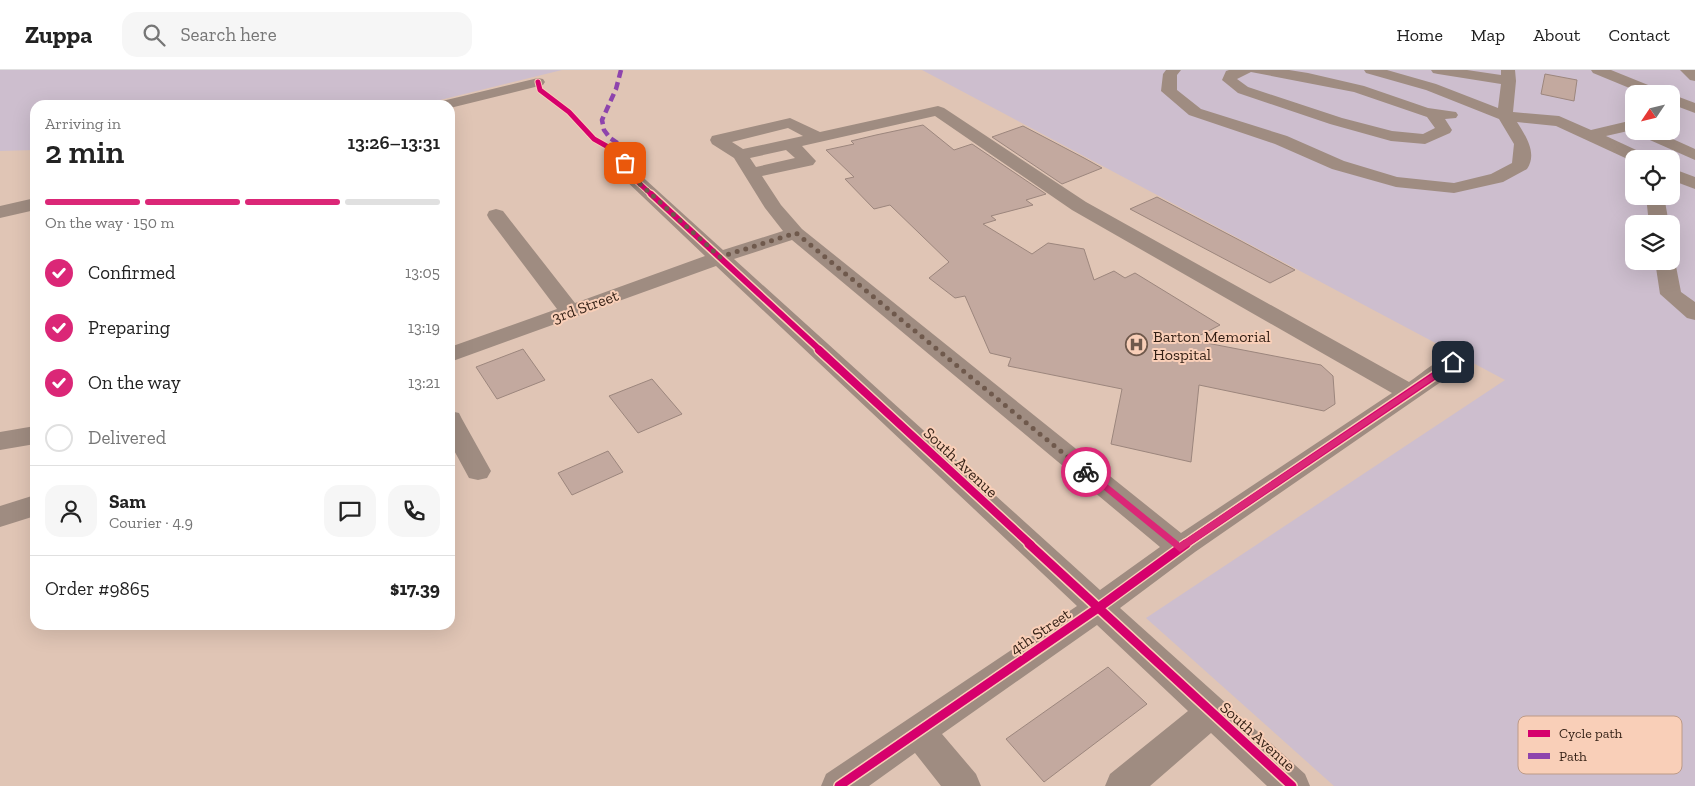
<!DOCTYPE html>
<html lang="en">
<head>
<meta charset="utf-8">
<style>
  :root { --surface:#fff; --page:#f6f6f6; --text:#222; --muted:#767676; --line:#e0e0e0; --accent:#db2777 }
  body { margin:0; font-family:"Zilla Slab",serif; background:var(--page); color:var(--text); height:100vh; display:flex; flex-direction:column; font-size:19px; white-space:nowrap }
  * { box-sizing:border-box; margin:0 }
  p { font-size:16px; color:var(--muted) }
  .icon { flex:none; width:28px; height:28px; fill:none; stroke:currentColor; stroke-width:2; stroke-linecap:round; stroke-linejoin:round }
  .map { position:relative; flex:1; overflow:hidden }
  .details { position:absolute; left:30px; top:30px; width:425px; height:530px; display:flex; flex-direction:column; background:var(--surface); border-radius:15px; box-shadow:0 5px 20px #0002 }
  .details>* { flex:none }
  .needle { width:32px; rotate:235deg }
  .tools { position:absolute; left:1625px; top:15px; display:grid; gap:10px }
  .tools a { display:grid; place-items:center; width:55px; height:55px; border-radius:10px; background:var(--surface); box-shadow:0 5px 20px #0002; font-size:25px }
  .pin { position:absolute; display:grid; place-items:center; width:42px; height:42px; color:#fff; margin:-21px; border-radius:10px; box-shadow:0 2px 8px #0006 }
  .courier { position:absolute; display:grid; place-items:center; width:50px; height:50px; margin:-25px; border:4px solid #db2777; border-radius:50%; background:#fff; color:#222; box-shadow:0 1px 6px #0007 }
  .head em { font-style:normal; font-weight:600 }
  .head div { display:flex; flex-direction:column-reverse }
  .head { display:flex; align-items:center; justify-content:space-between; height:85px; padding:0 15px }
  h1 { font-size:32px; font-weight:600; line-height:38px }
  .bar { display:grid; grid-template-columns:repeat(4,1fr); gap:8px 5px; align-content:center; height:60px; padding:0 15px }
  .bar i { height:6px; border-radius:4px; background:var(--line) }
  .bar .active { background:var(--accent) }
  .bar p { grid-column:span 4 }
  .line { display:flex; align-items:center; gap:12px; padding:0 15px; border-top:1px solid var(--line) }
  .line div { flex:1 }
  .round { display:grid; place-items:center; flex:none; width:52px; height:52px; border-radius:15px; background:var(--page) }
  ol { padding:0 15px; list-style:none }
  li { display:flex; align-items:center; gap:15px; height:55px }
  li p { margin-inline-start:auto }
  li .icon { padding:5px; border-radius:50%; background:var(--accent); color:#fff; stroke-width:4 }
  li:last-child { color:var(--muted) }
  li i { width:28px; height:28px; border:2px solid var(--line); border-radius:50% }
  header { display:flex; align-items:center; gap:30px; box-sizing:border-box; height:70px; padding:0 25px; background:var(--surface); border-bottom:1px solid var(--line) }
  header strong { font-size:24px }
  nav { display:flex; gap:28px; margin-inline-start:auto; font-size:18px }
  .search { width:350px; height:45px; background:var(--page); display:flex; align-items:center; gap:12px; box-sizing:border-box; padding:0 18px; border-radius:15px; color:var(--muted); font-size:19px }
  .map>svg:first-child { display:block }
</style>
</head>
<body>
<header>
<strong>Zuppa</strong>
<div class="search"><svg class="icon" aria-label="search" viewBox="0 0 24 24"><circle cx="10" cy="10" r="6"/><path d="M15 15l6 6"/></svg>Search here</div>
<nav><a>Home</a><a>Map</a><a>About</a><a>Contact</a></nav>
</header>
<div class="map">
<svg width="1695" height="716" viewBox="0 0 1695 716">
  <rect width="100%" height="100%" fill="#e0c5b5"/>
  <!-- green -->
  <g fill="#cdbece" fill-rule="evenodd">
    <path d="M 0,0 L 562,0 L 420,35 L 35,35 L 35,80 L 0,81 Z"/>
    <path d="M 922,0 L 1695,0 L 1695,716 L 1334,716 L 1146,548 L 1505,310 ZM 1634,24 L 1671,24 L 1671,61 L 1634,61 ZM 1634,89 L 1671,89 L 1671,126 L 1634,126 ZM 1634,154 L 1671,154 L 1671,191 L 1634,191 Z"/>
  </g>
  <!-- building -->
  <g fill="#c3a99f" stroke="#9c867d">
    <path d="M 1545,4 L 1577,10 L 1574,31 L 1541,24 Z"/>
    <path d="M 923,55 L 954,80 L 972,74 L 1046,124 L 1026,130 L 1033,135 L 991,146 L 996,150 L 983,154 L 1032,184 L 1048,173 L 1084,179 L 1094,210 L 1114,201 L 1125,208 L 1135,203 L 1220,255 L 1191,270 L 1321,295 L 1333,306 L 1335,334 L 1324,341 L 1199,315 L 1191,392 L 1111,374 L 1122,319 L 1008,296 L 1011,288 L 990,283 L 965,226 L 955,228 L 929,208 L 949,192 L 890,135 L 874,139 L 845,109 L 854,107 L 826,80 L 854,74 L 851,71 L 876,65 Z"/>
    <path d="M 1023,56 L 1084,88 L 1102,98 L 1062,114 L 992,67 Z"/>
    <path d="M 1157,127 L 1241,171 L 1295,200 L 1270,213 L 1130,139 Z"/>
    <path d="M 523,279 L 545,310 L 497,329 L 476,297 Z"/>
    <path d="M 652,309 L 682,344 L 638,363 L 609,326 Z"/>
    <path d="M 608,381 L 623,402 L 572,425 L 558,403 Z"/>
    <path d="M 1108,597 L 1147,634 L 1044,712 L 1006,669 Z"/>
  </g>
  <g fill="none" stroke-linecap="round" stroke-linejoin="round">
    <!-- minor -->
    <g fill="#9f8c81" fill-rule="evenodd">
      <path d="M 1166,0 L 1181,0 L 1177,5 L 1177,20 L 1201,39 L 1287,66 L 1344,91 L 1397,107 L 1454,113 L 1491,104 L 1512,93 L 1514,74 L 1499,49 L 1426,20 L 1366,3 L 1364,0 L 1387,0 L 1436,14 L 1498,38 L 1501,14 L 1438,4 L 1433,3 L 1431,0 L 1467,0 L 1501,5 L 1501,0 L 1515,0 L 1516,11 L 1513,42 L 1559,46 L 1591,60 L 1629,51 L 1634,52 L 1634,61 L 1655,61 L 1695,79 L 1695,90 L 1634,63 L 1628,61 L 1606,66 L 1647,85 L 1649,89 L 1634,89 L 1634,92 L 1556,56 L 1517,52 C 1525,65 1538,83 1527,99 L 1503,112 L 1454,123 L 1396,117 L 1332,99 L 1275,74 L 1189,45 L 1161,21 L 1163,4 Z"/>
      <path d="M 1229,0 L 1289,0 L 1308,3 L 1364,16 L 1428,38 L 1456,42 L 1458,45 L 1456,48 L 1445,49 L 1452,60 L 1450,63 L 1425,74 L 1391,71 L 1330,54 L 1238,23 L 1222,10 L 1226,1 ZM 1251,2 L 1354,22 L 1427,47 L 1435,58 L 1423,64 L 1392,61 L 1342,48 L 1248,17 L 1237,9 Z"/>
      <path d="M 1591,0 L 1611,0 L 1663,21 L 1665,24 L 1644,24 L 1593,3 Z"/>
      <path d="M 1680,0 L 1695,0 L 1695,11 L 1690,10 Z"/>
      <path d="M 538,8 L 543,9 L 545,12 L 543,15 L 450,38 L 450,35 L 436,35 L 438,32 Z"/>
      <path d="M 1671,24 L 1695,33 L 1695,43 L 1671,34 Z"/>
      <path d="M 938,36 L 944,38 L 1086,132 L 1409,312 C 1424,302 1442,283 1461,288 L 1465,293 L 1461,298 L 1195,482 L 1120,538 L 1305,704 L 1310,716 L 1267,716 L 1211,663 L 1150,716 L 1105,716 L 1110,704 L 1188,641 L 1097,555 L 942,664 L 976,704 L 981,716 L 941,716 L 915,683 L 869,716 L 821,716 L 826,704 L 1077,536 L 716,196 L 450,292 L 450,277 L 557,239 L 489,149 L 487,145 L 489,141 L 496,139 L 503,141 L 575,233 L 705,186 L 622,107 L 616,93 L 624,77 L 636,77 L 638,81 L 634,93 L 636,101 L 723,180 L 783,161 L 765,138 L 734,88 L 712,74 L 710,70 L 712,66 L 790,48 L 820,62 ZM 935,46 L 1072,140 L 1392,323 L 1181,463 L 802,159 L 781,135 L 762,106 L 813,95 L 816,91 L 802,76 ZM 788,58 L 803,66 L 743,79 L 732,72 ZM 786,80 L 795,88 L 756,97 L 750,88 ZM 792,170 L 1160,477 L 1100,520 L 734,189 Z"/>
      <path d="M 1671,98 L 1695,107 L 1695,119 L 1671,110 Z"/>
      <path d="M 1646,126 L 1664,126 L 1669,154 L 1649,154 Z"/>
      <path d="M 35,128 L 35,140 L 0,148 L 0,136 Z"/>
      <path d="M 1671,187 L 1675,191 L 1681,222 L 1695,232 L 1695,250 L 1687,248 L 1660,224 L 1655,191 L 1671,191 Z"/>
      <path d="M 450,341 L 459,343 L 462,349 L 491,401 L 487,408 L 478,410 L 469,408 L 450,373 Z"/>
      <path d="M 35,356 L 35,374 L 0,380 L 0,362 Z"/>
      <path d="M 35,425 L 35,446 L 0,457 L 0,436 Z"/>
    </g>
    <!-- quiet -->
    <path stroke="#8e44ad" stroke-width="4.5" stroke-dasharray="8 4.5" stroke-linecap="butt" d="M 621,0 L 616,19 L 602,50 L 604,60 L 610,68 L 623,77"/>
    <defs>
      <path id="cycleway-far3" d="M 538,12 L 540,20 L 569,42 L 594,69 L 610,78 L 630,81 L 625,93 L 628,103 L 652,125"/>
      <path id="cycleway-far2" d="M 651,124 L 821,281"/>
      <g id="cycleway-far1">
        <path d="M 819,280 L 1031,475"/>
        <path d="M 1184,475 L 1453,293"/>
      </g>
      <g id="cycleway">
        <path d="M 1029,474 L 1292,716"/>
        <path d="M 839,716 L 1098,538 L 1186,474"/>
      </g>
    </defs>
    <!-- cycleway-far3 casing -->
    <use href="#cycleway-far3" stroke="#f9cfb8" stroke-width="7"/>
    <!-- cycleway-far2 casing -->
    <use href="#cycleway-far2" stroke="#f9cfb8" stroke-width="9"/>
    <!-- cycleway-far1 casing -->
    <use href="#cycleway-far1" stroke="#f9cfb8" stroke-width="11"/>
    <!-- cycleway casing -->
    <use href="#cycleway" stroke="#f9cfb8" stroke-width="12"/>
    <!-- cycleway-far3 -->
    <use href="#cycleway-far3" stroke="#d6006c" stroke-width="5"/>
    <!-- cycleway-far2 -->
    <use href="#cycleway-far2" stroke="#d6006c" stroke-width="6"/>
    <!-- cycleway-far1 -->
    <use href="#cycleway-far1" stroke="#d6006c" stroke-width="8"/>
    <!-- cycleway -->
    <use href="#cycleway" stroke="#d6006c" stroke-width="9"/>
  </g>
  <!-- route -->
  <path fill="#db2777" d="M 1453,290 L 1457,292 L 1456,294 L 1180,482 L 1082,402 L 1083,400 L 1090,400 L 1180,473 Z"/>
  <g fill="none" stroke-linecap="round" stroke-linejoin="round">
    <!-- done -->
    <path stroke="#6f594c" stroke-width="5" stroke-dasharray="0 9" d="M 625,93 L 628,103 L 720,187 L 796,163 L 1086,402"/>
  </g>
  <!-- icons -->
  <defs>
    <symbol id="hospital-ring" viewBox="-11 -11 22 22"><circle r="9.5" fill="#f9cfb8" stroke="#6f594c" stroke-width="1.5"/><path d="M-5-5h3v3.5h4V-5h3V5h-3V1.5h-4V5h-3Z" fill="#6f594c"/></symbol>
  </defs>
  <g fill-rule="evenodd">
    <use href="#hospital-ring" x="1124" y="262" width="25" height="25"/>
  </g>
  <g text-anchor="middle" stroke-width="4" stroke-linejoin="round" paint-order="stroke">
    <!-- street labels -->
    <g font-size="16" fill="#321f14" stroke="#f9cfb8">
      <text transform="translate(585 236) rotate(-20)" y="6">3rd Street</text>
      <text transform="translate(961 392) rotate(43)" y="6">South Avenue</text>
      <text transform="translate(1040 561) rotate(-34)" y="6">4th Street</text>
      <text transform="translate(1258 666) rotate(42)" y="6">South Avenue</text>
    </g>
    <!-- poi labels -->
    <g font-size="16" fill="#321f14" stroke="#f9cfb8" text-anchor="start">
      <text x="1153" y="272">Barton Memorial<tspan x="1153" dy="18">Hospital</tspan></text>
    </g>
  </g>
  <!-- legend -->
  <rect x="1518" y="646" width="164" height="58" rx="8" fill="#f9cfb8" stroke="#bd9a87" stroke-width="1"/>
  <rect x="1528" y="660" width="22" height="7" fill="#d6006c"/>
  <rect x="1528" y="683" width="22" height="6" fill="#8e44ad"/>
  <g font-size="14" fill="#321f14">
    <text x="1559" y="668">Cycle path</text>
    <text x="1559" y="691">Path</text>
  </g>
</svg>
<div class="tools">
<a><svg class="needle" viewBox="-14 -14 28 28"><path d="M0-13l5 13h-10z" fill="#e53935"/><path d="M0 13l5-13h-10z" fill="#767676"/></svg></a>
<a><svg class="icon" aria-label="locate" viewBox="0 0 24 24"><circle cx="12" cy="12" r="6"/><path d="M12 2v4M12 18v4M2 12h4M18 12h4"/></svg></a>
<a><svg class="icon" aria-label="layers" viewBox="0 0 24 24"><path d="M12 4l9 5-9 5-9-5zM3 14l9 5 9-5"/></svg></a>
</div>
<div class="pin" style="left:625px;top:93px;background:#ea580c"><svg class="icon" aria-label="bag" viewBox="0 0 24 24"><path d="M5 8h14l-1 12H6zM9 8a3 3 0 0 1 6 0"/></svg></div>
<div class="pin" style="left:1453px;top:292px;background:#1f2937"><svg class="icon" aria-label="home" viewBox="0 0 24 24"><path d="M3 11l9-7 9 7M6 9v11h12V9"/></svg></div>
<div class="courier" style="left:1086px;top:402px"><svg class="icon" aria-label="bike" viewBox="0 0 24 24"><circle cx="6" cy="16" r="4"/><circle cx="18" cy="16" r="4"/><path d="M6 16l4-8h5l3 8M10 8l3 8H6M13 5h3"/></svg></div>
<section class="details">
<div class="head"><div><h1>2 min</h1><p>Arriving in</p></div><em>13:26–13:31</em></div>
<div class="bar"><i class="active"></i><i class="active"></i><i class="active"></i><i></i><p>On the way · 150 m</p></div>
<ol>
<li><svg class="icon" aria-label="check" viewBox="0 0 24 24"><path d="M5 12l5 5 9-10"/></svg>Confirmed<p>13:05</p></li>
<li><svg class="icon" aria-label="check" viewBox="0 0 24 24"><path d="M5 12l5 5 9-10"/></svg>Preparing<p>13:19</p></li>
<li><svg class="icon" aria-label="check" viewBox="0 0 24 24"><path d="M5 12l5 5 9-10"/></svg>On the way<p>13:21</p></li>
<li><i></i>Delivered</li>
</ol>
<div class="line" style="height:90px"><a class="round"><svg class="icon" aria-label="person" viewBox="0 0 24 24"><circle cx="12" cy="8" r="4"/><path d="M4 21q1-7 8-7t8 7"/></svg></a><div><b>Sam</b><p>Courier · 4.9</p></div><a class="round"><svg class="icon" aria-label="chat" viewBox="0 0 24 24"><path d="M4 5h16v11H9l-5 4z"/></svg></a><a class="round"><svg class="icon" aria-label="phone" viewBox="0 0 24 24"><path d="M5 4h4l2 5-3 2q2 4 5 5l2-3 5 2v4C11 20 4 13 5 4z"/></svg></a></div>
<div class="line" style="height:65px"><div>Order #9865</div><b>$17.39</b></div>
</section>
</div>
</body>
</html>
